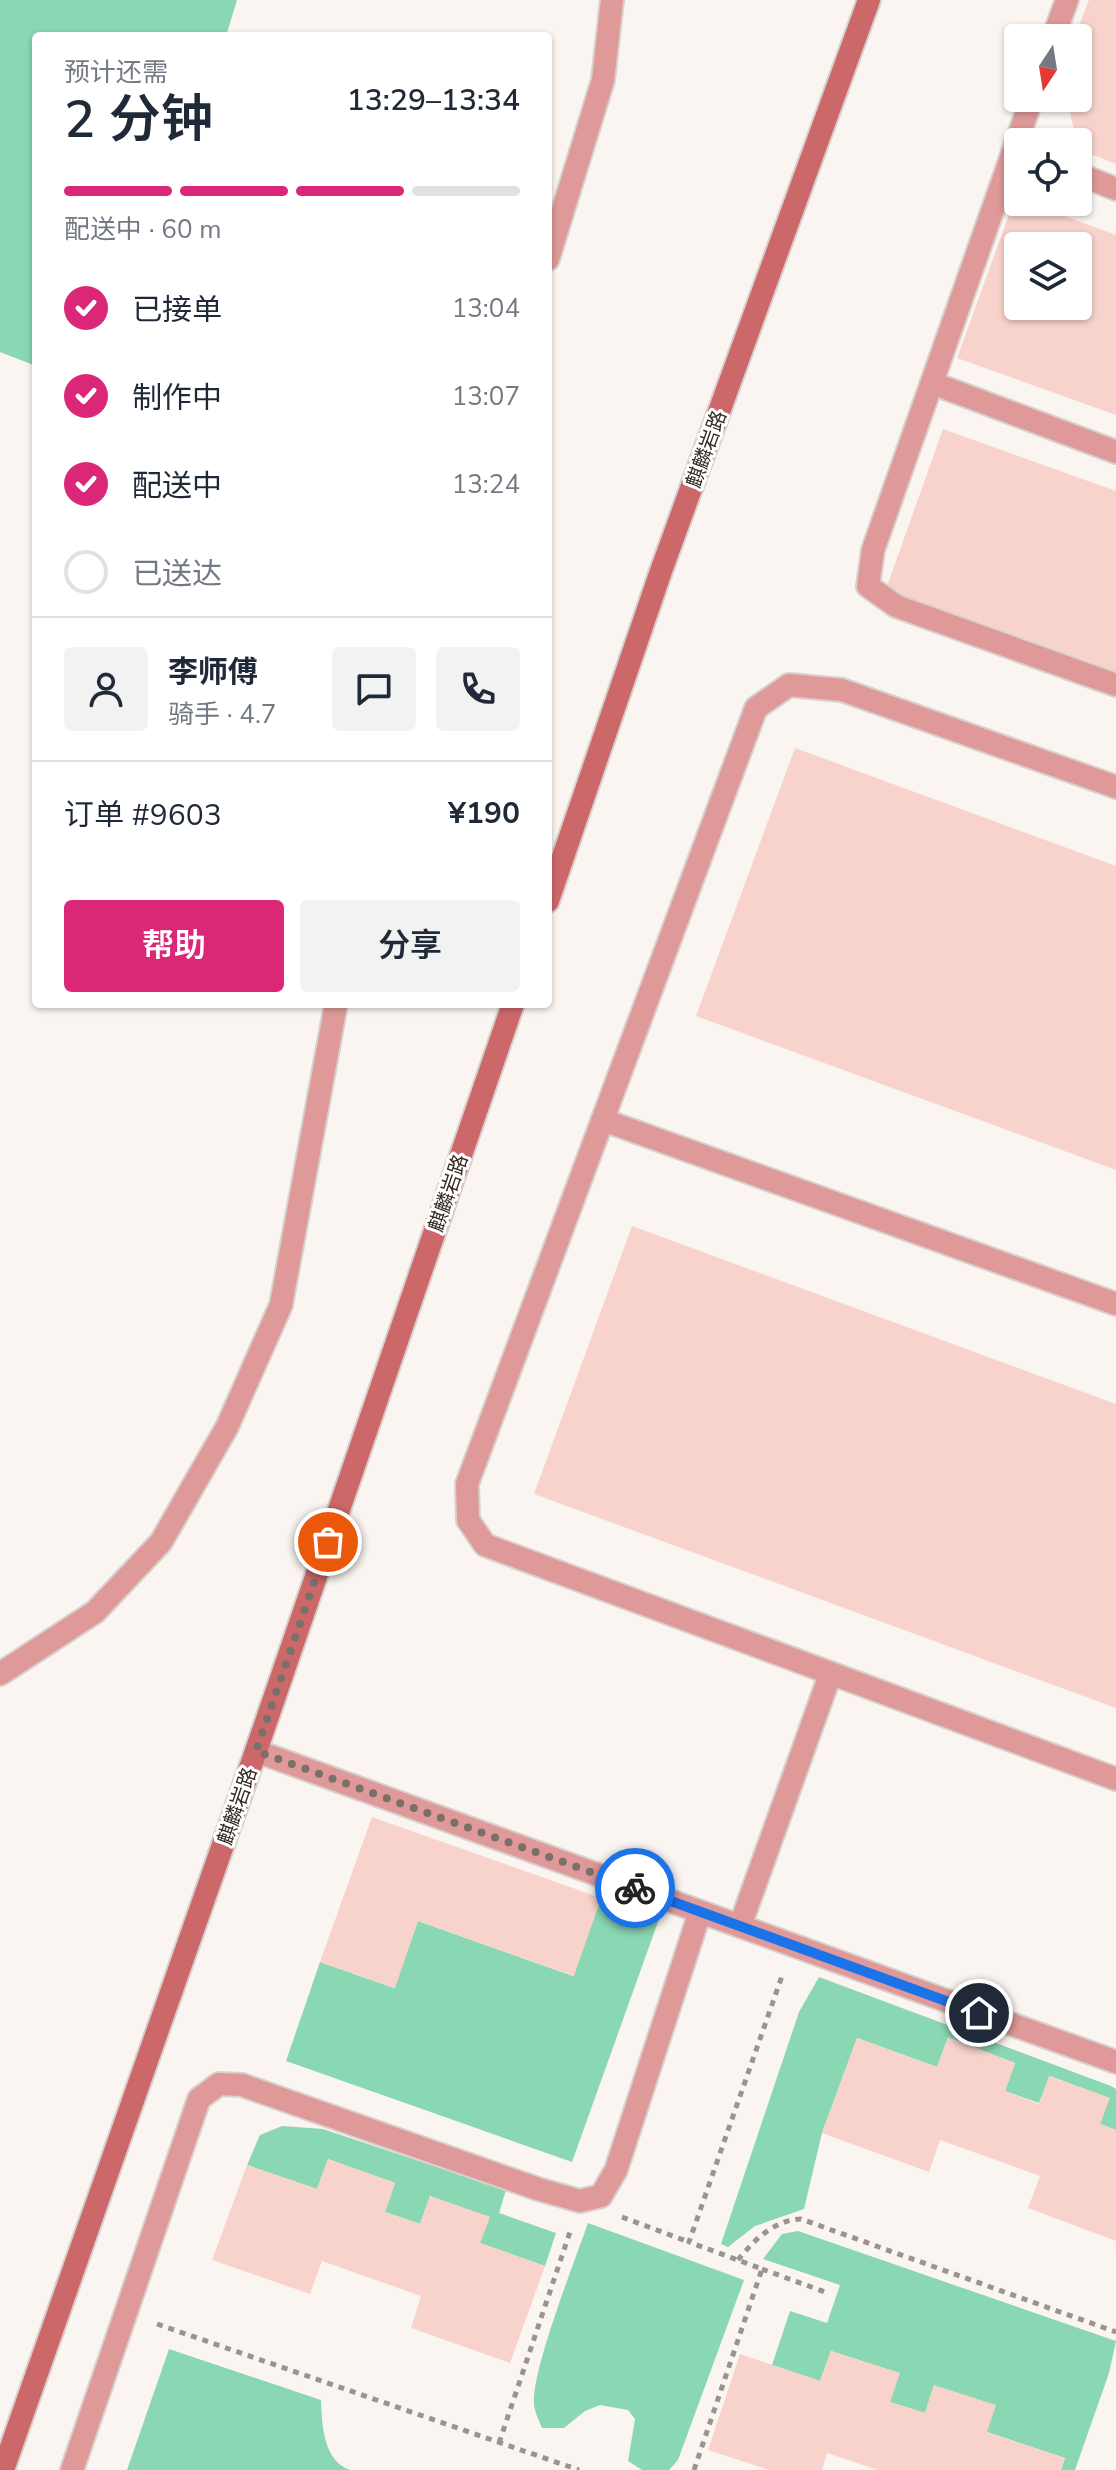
<!DOCTYPE html>
<html lang="zh">
<head>
<meta charset="utf-8">
<style>
  :root { --surface:#fff; --page:#f2f2f3; --text:#1f2937; --muted:#747a83; --line:#e0e1e3; --accent:#db2777 }
  body { margin:0; font-family:"Nunito Sans","Noto Sans SC",sans-serif; background:var(--page); color:var(--text); height:100vh; display:flex; flex-direction:column; font-size:30px; white-space:nowrap }
  * { box-sizing:border-box; margin:0 }
  p { font-size:26px; color:var(--muted) }
  .icon { flex:none; width:44px; height:44px; fill:none; stroke:currentColor; stroke-width:2; stroke-linecap:round; stroke-linejoin:round }
  .map { position:relative; flex:1; overflow:hidden }
  .panel { position:absolute; left:32px; top:32px; width:520px; height:976px; display:flex; flex-direction:column; background:var(--surface); border-radius:8px; box-shadow:0 2px 6px #0004 }
  .panel>* { flex:none }
  .needle { width:52px; rotate:192deg }
  .fabs { position:absolute; left:1004px; top:24px; display:grid; gap:16px }
  .fabs a { display:grid; place-items:center; width:88px; height:88px; border-radius:8px; background:var(--surface); box-shadow:0 2px 6px #0004; font-size:40px }
  .pin { position:absolute; display:grid; place-items:center; width:68px; height:68px; color:#fff; margin:-34px; border:4px solid #fff; border-radius:50%; box-shadow:0 2px 8px #0007 }
  .courier { position:absolute; display:grid; place-items:center; width:80px; height:80px; margin:-40px; border:6px solid #1a73e8; border-radius:50%; background:#fff; color:#222; box-shadow:0 2px 10px #0007 }
  .head em { font-style:normal; font-weight:600 }
  .head div { display:flex; flex-direction:column-reverse }
  .head { display:flex; align-items:center; justify-content:space-between; height:136px; padding:0 32px }
  h1 { font-size:52px; font-weight:600; line-height:60px }
  .bar { display:grid; grid-template-columns:repeat(4,1fr); gap:12px 8px; align-content:center; height:96px; padding:0 32px }
  .bar i { height:10px; border-radius:6px; background:var(--line) }
  .bar .selected { background:var(--accent) }
  .bar p { grid-column:span 4 }
  .line { display:flex; align-items:center; gap:20px; padding:0 32px; border-top:2px solid var(--line) }
  .line div { flex:1 }
  .round { display:grid; place-items:center; flex:none; width:84px; height:84px; border-radius:8px; background:var(--page) }
  ol { padding:0 32px; list-style:none }
  li { display:flex; align-items:center; gap:24px; height:88px }
  li p { margin-inline-start:auto }
  li .icon { padding:8px; border-radius:50%; background:var(--accent); color:#fff; stroke-width:4 }
  li:last-child { color:var(--muted) }
  li i { width:44px; height:44px; border:4px solid var(--line); border-radius:50% }
  .primary-button { display:flex; gap:16px; margin-top:auto; padding:16px 32px }
  .primary-button a { flex:1; height:92px; border-radius:8px; background:var(--accent); color:#fff; font-size:32px; font-weight:600; line-height:92px; text-align:center }
  .primary-button a+a { background:var(--page); color:var(--text) }
  .map>svg:first-child { display:block }
</style>
</head>
<body>
<div class="map">
<svg width="1116" height="2470" viewBox="0 0 1116 2470">
  <rect width="100%" height="100%" fill="#fbf5f1"/>
  <!-- green -->
  <g fill="#8ad7b4">
    <path d="M 0,0 L 237,0 L 226,36 L 36,36 L 36,366 L 0,352 Z"/>
    <path d="M 601,1898 L 659,1919 L 572,2162 L 286,2061 L 320,1962 L 394,1988 L 418,1921 L 573,1976 Z"/>
    <path d="M 819,1977 L 1111,2086 L 1116,2089 L 1116,2130 L 1100,2124 L 1109,2098 L 1050,2076 L 1039,2103 L 1005,2091 L 1015,2063 L 948,2038 L 937,2067 L 857,2038 L 822,2133 L 804,2209 L 755,2226 L 728,2247 L 721,2244 L 799,2012 Z"/>
    <path d="M 282,2126 L 323,2129 L 506,2190 L 499,2213 L 556,2233 L 545,2266 L 480,2243 L 489,2217 L 430,2196 L 420,2224 L 385,2212 L 395,2183 L 328,2159 L 317,2189 L 247,2165 L 260,2135 Z"/>
    <path d="M 588,2223 L 744,2280 L 678,2460 L 669,2470 L 642,2470 L 628,2461 L 635,2419 L 628,2410 L 600,2405 L 585,2411 L 564,2428 L 542,2428 C 539,2420 535,2413 534,2404 C 531,2371 575,2261 588,2223 Z"/>
    <path d="M 798,2231 L 1116,2341 L 1109,2373 L 1075,2470 L 1061,2470 L 1065,2458 L 987,2432 L 934,2385 L 925,2413 L 890,2402 L 899,2373 L 831,2351 L 820,2381 L 772,2365 L 790,2311 L 827,2323 L 840,2285 L 763,2259 L 782,2234 Z"/>
    <path d="M 169,2349 L 321,2400 C 322,2424 323,2462 351,2470 L 127,2470 Z"/>
  </g>
  <!-- building -->
  <g fill="#f8d3cc" fill-rule="evenodd">
    <path d="M 1089,0 L 1116,0 L 1116,164 L 1078,149 L 1067,98 L 1078,98 L 1078,38 L 1074,38 Z"/>
    <path d="M 1015,198 L 1116,235 L 1116,415 L 957,358 ZM 1018,246 L 1078,246 L 1078,306 L 1018,306 Z"/>
    <path d="M 943,429 L 1116,491 L 1116,671 L 886,589 Z"/>
    <path d="M 795,748 L 1116,866 L 1116,1170 L 696,1016 Z"/>
    <path d="M 632,1226 L 1116,1404 L 1116,1708 L 534,1494 Z"/>
    <path d="M 372,1817 L 601,1898 L 574,1976 L 418,1921 L 395,1988 L 320,1962 Z"/>
    <path d="M 948,2037 L 1015,2063 L 1005,2091 L 1039,2104 L 1049,2076 L 1110,2098 L 1100,2124 L 1116,2130 L 1116,2241 L 1028,2208 L 1040,2176 L 940,2140 L 929,2172 L 822,2133 L 857,2038 L 937,2067 Z"/>
    <path d="M 328,2159 L 395,2183 L 385,2212 L 420,2224 L 430,2196 L 490,2217 L 480,2243 L 545,2266 L 510,2363 L 411,2328 L 421,2296 L 322,2261 L 310,2294 L 212,2260 L 247,2165 L 317,2189 Z"/>
    <path d="M 831,2351 L 900,2373 L 890,2402 L 925,2413 L 934,2385 L 996,2405 L 987,2432 L 1065,2458 L 1061,2470 L 878,2470 L 827,2453 L 822,2470 L 769,2470 L 708,2450 L 740,2354 L 820,2381 Z"/>
  </g>
  <g fill="none" stroke-linecap="round" stroke-linejoin="round">
    <defs>
      <g id="service">
        <path d="M 1053,38 L 1067,0"/>
        <path d="M 1032,98 L 873,550 L 868,586 L 896,606 L 1116,685"/>
        <path d="M 1078,174 L 1116,189"/>
        <path d="M 548,259 L 603,80 L 612,0"/>
        <path d="M 932,383 L 1116,452"/>
        <path d="M 1116,787 L 842,690 L 789,685 L 756,708 L 467,1484 L 468,1520 L 485,1545 L 1116,1779"/>
        <path d="M 603,1120 L 1116,1304"/>
        <path d="M 0,1674 L 95,1612 L 161,1542 L 227,1427 L 281,1305 L 336,1004"/>
        <path d="M 740,1926 L 830,1675"/>
        <path d="M 72,2470 L 199,2099 L 219,2084 L 242,2085 L 538,2189 L 580,2201 L 601,2196 L 616,2170 L 700,1912"/>
      </g>
      <path id="tertiary" d="M 256,1751 L 1116,2062"/>
      <g id="secondary">
        <path d="M 548,901 L 661,571 L 869,0"/>
        <path d="M 3,2470 L 256,1751 L 513,1004"/>
      </g>
    </defs>
    <!-- service casing -->
    <use href="#service" stroke="#d7d0cc" stroke-width="26"/>
    <!-- tertiary casing -->
    <use href="#tertiary" stroke="#d7d0cc" stroke-width="26"/>
    <!-- secondary casing -->
    <use href="#secondary" stroke="#d7d0cc" stroke-width="26"/>
    <!-- path -->
    <g stroke="#9b938d" stroke-width="5" stroke-dasharray="6 6" stroke-linecap="butt">
      <path d="M 622,2217 L 689,2242"/>
      <path d="M 738,2260 C 754,2240 774,2220 801,2219 L 1116,2332"/>
      <path d="M 762,2269 L 825,2292"/>
      <path d="M 157,2324 L 579,2470"/>
      <path d="M 499,2443 L 571,2229"/>
      <path d="M 694,2470 L 762,2269 L 689,2242 L 782,1976"/>
    </g>
    <!-- service -->
    <use href="#service" stroke="#de9998" stroke-width="22"/>
    <!-- tertiary -->
    <use href="#tertiary" stroke="#de9998" stroke-width="22"/>
    <!-- secondary -->
    <use href="#secondary" stroke="#cc686a" stroke-width="22"/>
  </g>
  <g fill="none" stroke-linecap="round" stroke-linejoin="round">
    <!-- done -->
    <path stroke="#7a706a" stroke-width="8" stroke-dasharray="0 14.4" d="M 328,1542 L 256,1751 L 635,1888"/>
    <!-- route -->
    <path stroke="#1a73e8" stroke-width="10" d="M 635,1888 L 979,2013"/>
  </g>
  <g text-anchor="middle" stroke-width="6" stroke-linejoin="round" paint-order="stroke">
    <!-- street labels -->
    <g font-size="20" fill="#342921" stroke="#fff">
      <text transform="translate(706 449) rotate(-70)" y="7">麒麟岩路</text>
      <text transform="translate(448 1193) rotate(-71)" y="7">麒麟岩路</text>
      <text transform="translate(237 1806) rotate(-71)" y="7">麒麟岩路</text>
    </g>
  </g>
</svg>
<div class="fabs">
<a><svg class="needle" viewBox="-14 -14 28 28"><path d="M0-13l5 13h-10z" fill="#e53935"/><path d="M0 13l5-13h-10z" fill="#747a83"/></svg></a>
<a><svg class="icon" aria-label="locate" viewBox="0 0 24 24"><circle cx="12" cy="12" r="6"/><path d="M12 2v4M12 18v4M2 12h4M18 12h4"/></svg></a>
<a><svg class="icon" aria-label="layers" viewBox="0 0 24 24"><path d="M12 4l9 5-9 5-9-5zM3 14l9 5 9-5"/></svg></a>
</div>
<div class="pin" style="left:328px;top:1542px;background:#ea580c"><svg class="icon" aria-label="bag" viewBox="0 0 24 24"><path d="M5 8h14l-1 12H6zM9 8a3 3 0 0 1 6 0"/></svg></div>
<div class="pin" style="left:979px;top:2013px;background:#1f2937"><svg class="icon" aria-label="home" viewBox="0 0 24 24"><path d="M3 11l9-7 9 7M6 9v11h12V9"/></svg></div>
<div class="courier" style="left:635px;top:1888px"><svg class="icon" aria-label="bike" viewBox="0 0 24 24"><circle cx="6" cy="16" r="4"/><circle cx="18" cy="16" r="4"/><path d="M6 16l4-8h5l3 8M10 8l3 8H6M13 5h3"/></svg></div>
<section class="panel">
<div class="head"><div><h1>2 分钟</h1><p>预计还需</p></div><em>13:29–13:34</em></div>
<div class="bar"><i class="selected"></i><i class="selected"></i><i class="selected"></i><i></i><p>配送中 · 60 m</p></div>
<ol>
<li><svg class="icon" aria-label="check" viewBox="0 0 24 24"><path d="M5 12l5 5 9-10"/></svg>已接单<p>13:04</p></li>
<li><svg class="icon" aria-label="check" viewBox="0 0 24 24"><path d="M5 12l5 5 9-10"/></svg>制作中<p>13:07</p></li>
<li><svg class="icon" aria-label="check" viewBox="0 0 24 24"><path d="M5 12l5 5 9-10"/></svg>配送中<p>13:24</p></li>
<li><i></i>已送达</li>
</ol>
<div class="line" style="height:144px"><a class="round"><svg class="icon" aria-label="person" viewBox="0 0 24 24"><circle cx="12" cy="8" r="4"/><path d="M4 21q1-7 8-7t8 7"/></svg></a><div><b>李师傅</b><p>骑手 · 4.7</p></div><a class="round"><svg class="icon" aria-label="chat" viewBox="0 0 24 24"><path d="M4 5h16v11H9l-5 4z"/></svg></a><a class="round"><svg class="icon" aria-label="phone" viewBox="0 0 24 24"><path d="M5 4h4l2 5-3 2q2 4 5 5l2-3 5 2v4C11 20 4 13 5 4z"/></svg></a></div>
<div class="line" style="height:104px"><div>订单 #9603</div><b>¥190</b></div>
<div class="primary-button"><a>帮助</a><a>分享</a></div>
</section>
</div>
</body>
</html>
